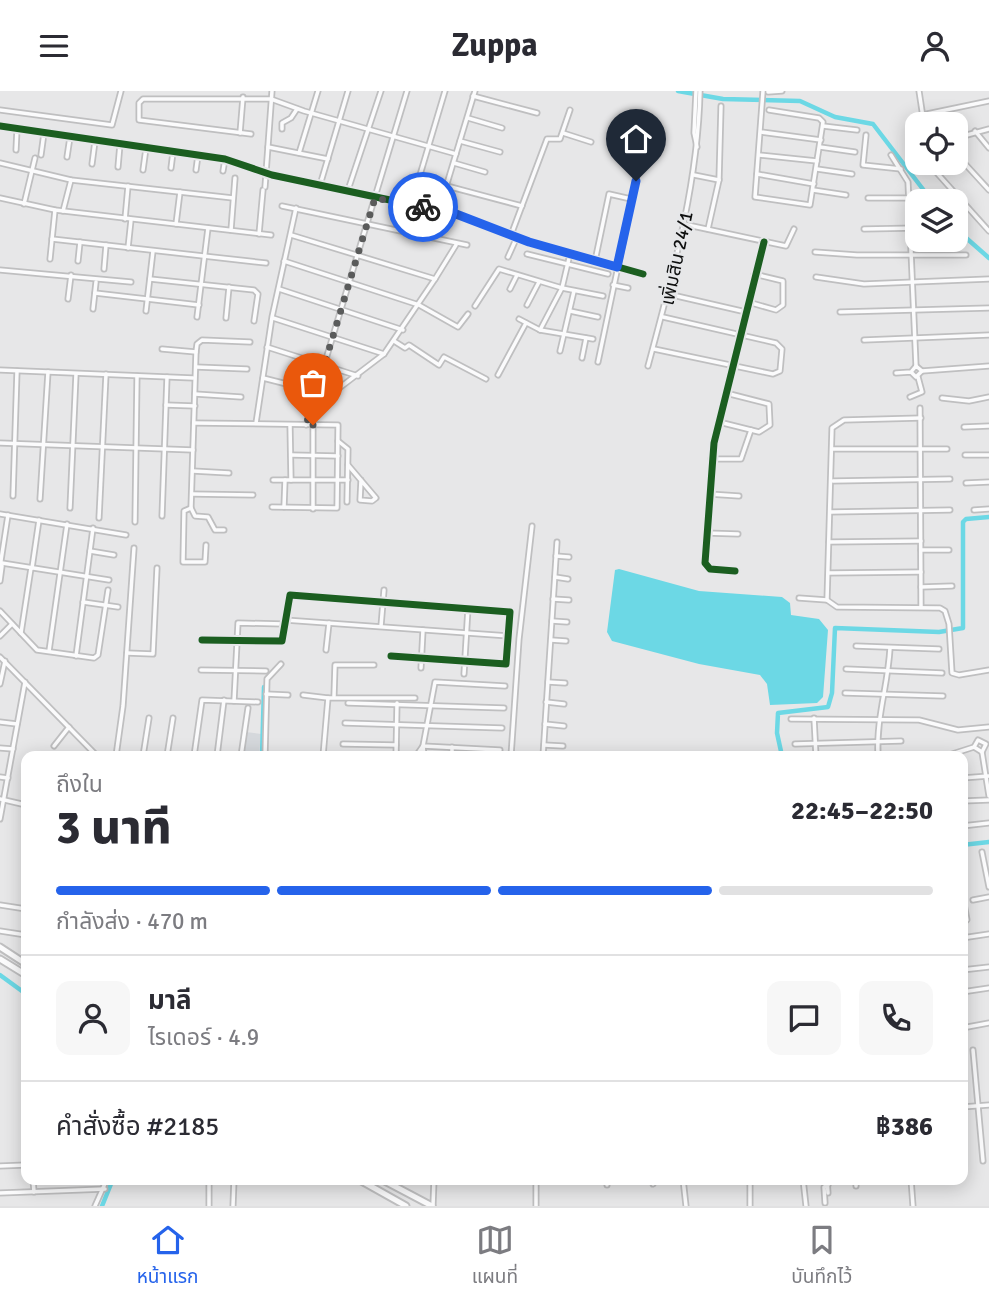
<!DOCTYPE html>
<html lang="th">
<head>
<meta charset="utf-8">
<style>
  :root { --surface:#fff; --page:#f7f7f7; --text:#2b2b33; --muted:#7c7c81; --line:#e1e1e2; --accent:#2563eb }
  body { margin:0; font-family:Signika,"Noto Sans Thai",sans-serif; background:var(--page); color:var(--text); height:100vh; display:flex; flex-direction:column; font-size:26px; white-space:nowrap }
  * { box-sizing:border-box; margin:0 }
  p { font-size:23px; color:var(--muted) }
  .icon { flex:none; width:38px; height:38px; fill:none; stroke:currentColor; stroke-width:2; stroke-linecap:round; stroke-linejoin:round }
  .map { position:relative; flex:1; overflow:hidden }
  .panel { position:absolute; left:21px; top:660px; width:947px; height:434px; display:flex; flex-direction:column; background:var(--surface); border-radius:14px; box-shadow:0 4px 18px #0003 }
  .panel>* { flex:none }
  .fabs { position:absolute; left:905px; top:21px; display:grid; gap:14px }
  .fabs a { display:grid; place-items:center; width:63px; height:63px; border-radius:14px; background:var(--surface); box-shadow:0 4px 18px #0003; font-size:35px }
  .pin { position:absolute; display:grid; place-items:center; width:60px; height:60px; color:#fff; margin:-72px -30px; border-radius:50% 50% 50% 0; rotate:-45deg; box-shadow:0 0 7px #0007 }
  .pin .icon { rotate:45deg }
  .courier { position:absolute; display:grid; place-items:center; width:70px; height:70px; margin:-35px; border:5px solid #2563eb; border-radius:50%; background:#fff; color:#222; box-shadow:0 2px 9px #0007 }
  .summary em { font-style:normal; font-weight:800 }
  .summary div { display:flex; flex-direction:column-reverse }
  .summary { display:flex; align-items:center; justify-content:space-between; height:119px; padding:0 35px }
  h1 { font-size:46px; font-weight:800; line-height:52px }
  .bar { display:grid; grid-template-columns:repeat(4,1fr); gap:10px 7px; align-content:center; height:84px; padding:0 35px }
  .bar i { height:9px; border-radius:5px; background:var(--line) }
  .bar .current { background:var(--accent) }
  .bar p { grid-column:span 4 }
  .line { display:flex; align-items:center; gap:18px; padding:0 35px; border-top:2px solid var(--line) }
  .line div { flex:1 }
  .round { display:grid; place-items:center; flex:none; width:74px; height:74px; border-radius:14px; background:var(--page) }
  header { display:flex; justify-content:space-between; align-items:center; height:91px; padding:0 35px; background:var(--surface); font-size:32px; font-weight:800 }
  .tabs { display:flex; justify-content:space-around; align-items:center; height:98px; border-top:2px solid var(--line); background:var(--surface); font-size:19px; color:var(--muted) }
  .tabs a { display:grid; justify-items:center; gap:4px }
  .tabs .current { color:var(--accent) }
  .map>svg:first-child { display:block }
</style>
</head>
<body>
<header><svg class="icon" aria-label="menu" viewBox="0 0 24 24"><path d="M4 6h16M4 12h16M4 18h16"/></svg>Zuppa<svg class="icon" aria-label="person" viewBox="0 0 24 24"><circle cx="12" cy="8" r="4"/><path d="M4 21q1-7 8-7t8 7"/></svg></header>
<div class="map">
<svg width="989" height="1115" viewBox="0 0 989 1115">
  <rect width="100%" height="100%" fill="#e7e7e8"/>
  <!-- built -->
  <path fill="#d5d8dc" d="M 246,641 L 261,643 L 259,665 L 242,665 Z"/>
  <!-- water -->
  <path fill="#6cd8e5" d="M 619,478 L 699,500 L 782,506 L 790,512 L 791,524 L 819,528 L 828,539 L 823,606 L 817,612 L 770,614 L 767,593 L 760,584 L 699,573 L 612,550 L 607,541 L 615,479 Z"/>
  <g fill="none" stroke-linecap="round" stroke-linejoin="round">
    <!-- canal -->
    <g stroke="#6cd8e5" stroke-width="4.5">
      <path d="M 678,0 L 723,8 L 800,10 L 835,26 L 873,33 L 932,110"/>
      <path d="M 956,138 L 989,167"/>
      <path d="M 262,665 L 264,596"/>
      <path d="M 782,665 L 777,642 L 778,622 L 828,616 L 832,602 L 835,537 L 939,541 L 963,537 L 963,431 L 966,428 L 989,426"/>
      <path d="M 962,754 L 989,751"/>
      <path d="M 0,884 L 26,903"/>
      <path d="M 744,1088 L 759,1088"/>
      <path d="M 102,1115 L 113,1088"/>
    </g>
    <defs>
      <g id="minor">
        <path d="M 696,0 L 694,42 L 697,56"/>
        <path d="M 763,0 L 755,106 L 810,114 L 823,31 L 819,27 L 769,19"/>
        <path d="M 919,0 L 924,33"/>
        <path d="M 768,1 L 782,0"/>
        <path d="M 473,5 L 537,22"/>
        <path d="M 0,19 L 112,34 L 121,0"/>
        <path d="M 922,24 L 989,10"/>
        <path d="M 468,27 L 502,37"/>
        <path d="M 0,35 L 225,68 L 272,84 L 456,123 L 529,151 L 643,183"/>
        <path d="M 823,35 L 857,39"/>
        <path d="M 282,38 L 282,32 L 291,27 L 297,18"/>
        <path d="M 975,40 L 989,57"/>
        <path d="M 761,41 L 821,49"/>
        <path d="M 240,42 L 243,6"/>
        <path d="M 563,42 L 591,51"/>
        <path d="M 251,43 L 139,29 L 139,12 L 143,8 L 271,8 L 304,20 L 456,63"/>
        <path d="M 866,44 L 863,74 L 901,78"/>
        <path d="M 917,45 L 912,50 L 917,58"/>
        <path d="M 956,47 L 989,38"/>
        <path d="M 460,50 L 500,61"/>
        <path d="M 268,56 L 328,68"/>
        <path d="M 820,56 L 855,61"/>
        <path d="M 16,59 L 17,38"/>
        <path d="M 299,62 L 318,0"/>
        <path d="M 956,63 L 989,99"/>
        <path d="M 41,64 L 44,42"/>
        <path d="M 759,64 L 817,70"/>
        <path d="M 891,64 L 908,91 L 916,275"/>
        <path d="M 67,66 L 70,46"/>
        <path d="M 0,72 L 71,89 L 233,107"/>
        <path d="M 454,72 L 485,81"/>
        <path d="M 928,72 L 989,140"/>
        <path d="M 92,73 L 95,50"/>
        <path d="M 118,76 L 120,53"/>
        <path d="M 171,77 L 173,61"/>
        <path d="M 817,78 L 852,83"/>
        <path d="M 143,79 L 146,57"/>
        <path d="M 196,79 L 198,64"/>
        <path d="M 223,80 L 225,68"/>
        <path d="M 757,83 L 814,93"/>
        <path d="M 694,84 L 719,89"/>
        <path d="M 320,94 L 348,0"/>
        <path d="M 447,95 L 522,115"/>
        <path d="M 265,96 L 272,0"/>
        <path d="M 348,99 L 381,0"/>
        <path d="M 813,99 L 846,104"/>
        <path d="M 0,107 L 55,119 L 271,144"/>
        <path d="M 868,107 L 909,107"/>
        <path d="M 24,113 L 35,67"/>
        <path d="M 411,114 L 445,0"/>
        <path d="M 282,115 L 467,154"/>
        <path d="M 439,119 L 475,0"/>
        <path d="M 63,120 L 71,89"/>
        <path d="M 125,128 L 128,95"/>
        <path d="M 176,133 L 180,101"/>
        <path d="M 683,133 L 786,155 L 794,138"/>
        <path d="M 708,138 L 719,89 L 721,15"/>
        <path d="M 864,138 L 917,137"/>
        <path d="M 231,139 L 235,87"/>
        <path d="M 259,143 L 263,99"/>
        <path d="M 291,144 L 435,188 L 456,154"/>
        <path d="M 511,144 L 547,48 L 560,48 L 570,19"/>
        <path d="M 52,148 L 266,172"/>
        <path d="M 128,157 L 131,129"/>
        <path d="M 815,161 L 857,164 L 966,164"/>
        <path d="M 527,163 L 608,183"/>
        <path d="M 508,166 L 517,146"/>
        <path d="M 50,168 L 55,119"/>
        <path d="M 78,170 L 80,151"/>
        <path d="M 284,170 L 419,214 L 458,236 L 468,223"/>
        <path d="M 595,170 L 609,103 L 631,108"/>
        <path d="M 104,178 L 106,154"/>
        <path d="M 0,179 L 131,191"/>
        <path d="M 816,186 L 864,193 L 989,188"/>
        <path d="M 150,188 L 254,199 L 258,203 L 254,230"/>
        <path d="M 613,194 L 628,197"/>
        <path d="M 279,198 L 403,239"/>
        <path d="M 510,198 L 517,184"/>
        <path d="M 95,202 L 199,214"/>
        <path d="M 668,203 L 746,221"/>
        <path d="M 68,208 L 71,184"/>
        <path d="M 748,211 L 776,219 L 783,214 L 783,190 L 754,183"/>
        <path d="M 527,214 L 539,191"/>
        <path d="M 475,215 L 499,178 L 562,197 L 603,205"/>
        <path d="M 93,218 L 96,191"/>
        <path d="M 146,220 L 153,160"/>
        <path d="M 570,220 L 598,226"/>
        <path d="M 840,221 L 989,217"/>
        <path d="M 197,226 L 208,137"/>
        <path d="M 226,227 L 229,196"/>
        <path d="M 273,227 L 384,263"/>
        <path d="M 519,228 L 540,239 L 562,197 L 570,163"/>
        <path d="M 540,239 L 593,248"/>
        <path d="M 864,249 L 989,244"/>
        <path d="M 394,250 L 405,257 L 409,254 L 439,274 L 444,266 L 486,288"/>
        <path d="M 267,256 L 358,285"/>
        <path d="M 162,258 L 196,261"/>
        <path d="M 654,258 L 773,283 L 780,280 L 782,258 L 776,252 L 663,226"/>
        <path d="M 560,260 L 574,200"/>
        <path d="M 582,267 L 586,247"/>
        <path d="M 598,271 L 646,42 L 658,37"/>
        <path d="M 648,275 C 672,185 698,94 700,0"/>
        <path d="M 196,276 L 247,278"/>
        <path d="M 0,279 L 193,287"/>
        <path d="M 922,280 L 989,275"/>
        <path d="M 896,282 L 911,281 L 916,286 L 922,280 L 916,275 L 911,281"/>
        <path d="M 498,284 L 526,232"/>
        <path d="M 263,287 L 330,304 L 384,263 L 435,188"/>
        <path d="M 195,303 L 241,306"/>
        <path d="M 910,306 L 922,301 L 918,286"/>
        <path d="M 942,307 L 969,310 L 989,306"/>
        <path d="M 166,314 L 195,315"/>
        <path d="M 920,317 L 921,516"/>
        <path d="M 719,331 L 759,341 L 770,334 L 769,313 L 726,302"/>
        <path d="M 194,332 L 338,334 L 337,417 L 272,416"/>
        <path d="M 256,332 L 272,226 L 296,117"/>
        <path d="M 290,334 L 291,389"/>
        <path d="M 306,334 L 407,0"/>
        <path d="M 964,336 L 989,335"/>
        <path d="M 338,350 L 348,358 L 347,411"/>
        <path d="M 0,352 L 193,359"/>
        <path d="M 832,358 L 947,358"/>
        <path d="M 291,364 L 338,365"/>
        <path d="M 965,364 L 989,364"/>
        <path d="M 711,368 L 741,368 L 751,339"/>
        <path d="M 348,374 L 376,407 L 372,410 L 360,409 L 361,389"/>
        <path d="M 193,380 L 229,382"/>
        <path d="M 273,389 L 348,389"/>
        <path d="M 833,390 L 950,388"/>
        <path d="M 966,392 L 989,391"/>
        <path d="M 192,403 L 253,404"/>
        <path d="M 709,403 L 739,405"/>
        <path d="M 13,405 L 17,280"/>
        <path d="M 40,408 L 48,281"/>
        <path d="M 284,416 L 285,389"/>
        <path d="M 70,417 L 76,283"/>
        <path d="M 191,417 L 184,420 L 183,471 L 205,471 L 206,454"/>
        <path d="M 313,418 L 313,334"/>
        <path d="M 974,419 L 989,418"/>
        <path d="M 831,421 L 950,419"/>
        <path d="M 0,423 L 126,444"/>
        <path d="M 162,425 L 167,286"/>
        <path d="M 99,427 L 106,283"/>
        <path d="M 135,431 L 137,285"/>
        <path d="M 224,439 L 215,439 L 208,426 L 195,425 L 191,417 L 196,261 L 197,253 L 202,249 L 250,251"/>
        <path d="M 706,442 L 738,443"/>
        <path d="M 829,451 L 921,450"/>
        <path d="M 921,459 L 949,459"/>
        <path d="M 90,460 L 114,464"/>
        <path d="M 556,465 L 569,466"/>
        <path d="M 2,472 L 109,489"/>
        <path d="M 0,476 L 8,424"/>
        <path d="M 32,477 L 39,429"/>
        <path d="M 735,480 L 710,478 L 705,472 L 714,352 L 764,151"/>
        <path d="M 829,482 L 921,481"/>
        <path d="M 555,486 L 568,488"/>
        <path d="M 0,490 L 2,475"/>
        <path d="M 921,496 L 952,495"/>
        <path d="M 799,507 L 827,509 L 837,516 L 940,517 L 945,520 L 949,533 L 952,582 L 959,584 L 989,579"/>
        <path d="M 553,508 L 569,509"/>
        <path d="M 827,509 L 832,337 L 844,329 L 921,327"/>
        <path d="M 83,511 L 118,516"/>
        <path d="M 0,520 L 37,559 L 94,567 L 98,564 L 108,499"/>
        <path d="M 285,529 L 509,545"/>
        <path d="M 552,530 L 567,531"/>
        <path d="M 381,535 L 384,499"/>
        <path d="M 21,542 L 31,477"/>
        <path d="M 0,545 L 12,533"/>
        <path d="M 202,549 L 282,550 L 290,504 L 510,521 L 506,573 L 391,565"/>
        <path d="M 551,549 L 566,550"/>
        <path d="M 856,555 L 939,558"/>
        <path d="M 326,559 L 329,532"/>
        <path d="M 49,560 L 67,433"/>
        <path d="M 127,562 L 153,563 L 157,477"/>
        <path d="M 76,565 L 93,437"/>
        <path d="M 0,566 L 97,665"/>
        <path d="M 421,577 L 423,539"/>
        <path d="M 846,578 L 942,582"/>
        <path d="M 201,579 L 266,580"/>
        <path d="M 464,583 L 468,517"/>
        <path d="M 548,591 L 565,592"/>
        <path d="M 0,593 L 5,570"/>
        <path d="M 845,602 L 943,605"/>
        <path d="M 266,603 L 288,604"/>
        <path d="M 303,604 L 328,607"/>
        <path d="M 334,605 L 335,574 L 374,574"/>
        <path d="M 234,610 L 238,532 L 284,533"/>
        <path d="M 546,611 L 564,613"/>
        <path d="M 348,612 L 504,617"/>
        <path d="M 814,627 L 816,665"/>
        <path d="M 791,628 L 919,629 L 958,639 L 989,636"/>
        <path d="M 0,631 L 17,633"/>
        <path d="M 345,632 L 502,637"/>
        <path d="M 545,633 L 564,635"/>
        <path d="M 343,653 L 396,654"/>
        <path d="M 795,653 L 901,650"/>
        <path d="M 544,654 L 563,655"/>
        <path d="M 54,655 L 69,636"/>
        <path d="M 0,657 L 13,658"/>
        <path d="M 500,659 L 423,655 L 435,591 L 505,595"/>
        <path d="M 982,661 L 989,705"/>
        <path d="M 116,665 L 123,615 L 134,457"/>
        <path d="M 143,665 L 149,627"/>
        <path d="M 167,665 L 173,627"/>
        <path d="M 194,665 L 202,609 L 258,611"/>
        <path d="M 217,665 L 224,609"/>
        <path d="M 241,665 L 248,617"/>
        <path d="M 265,665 L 267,588 L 281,573"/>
        <path d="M 323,665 L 328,607 L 415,607"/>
        <path d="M 396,665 L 397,612"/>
        <path d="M 416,665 L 423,655 L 424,665"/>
        <path d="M 452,665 L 452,656"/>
        <path d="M 511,665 L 519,548 L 532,435"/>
        <path d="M 543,665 L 557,451"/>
        <path d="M 878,665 C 876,626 888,595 890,557"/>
        <path d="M 946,665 L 974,656 L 978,649 L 986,653 L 982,661 L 974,656"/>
        <path d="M 0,686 L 8,687"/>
        <path d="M 962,687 L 989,685"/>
        <path d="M 0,708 L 26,714"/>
        <path d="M 962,710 L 989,709"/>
        <path d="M 0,728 L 25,591"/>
        <path d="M 962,735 L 989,732"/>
        <path d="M 982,761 L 989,796"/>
        <path d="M 962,802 L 967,829 L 962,832"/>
        <path d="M 973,809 L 989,806"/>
        <path d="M 0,814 L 26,818"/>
        <path d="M 0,840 L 26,844"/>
        <path d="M 962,847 L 989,843"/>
        <path d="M 962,879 L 989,876"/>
        <path d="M 962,901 L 989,897"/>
        <path d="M 962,937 L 989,932"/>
        <path d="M 973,959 L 983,1070"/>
        <path d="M 962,1016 L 989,1014"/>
        <path d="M 0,1075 L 26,1074"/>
        <path d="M 33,1088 L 34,1101"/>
        <path d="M 536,1088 L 536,1115"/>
        <path d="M 607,1088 L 607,1094"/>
        <path d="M 652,1088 L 653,1093"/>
        <path d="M 683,1088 L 686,1115"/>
        <path d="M 750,1088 L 750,1115"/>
        <path d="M 803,1088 L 806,1115"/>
        <path d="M 827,1088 L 828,1102"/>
        <path d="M 856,1088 L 856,1095"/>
        <path d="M 911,1088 L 913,1115"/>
        <path d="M 0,1102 L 105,1098"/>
        <path d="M 825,1112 L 824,1096 L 828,1094"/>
        <path d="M 95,1115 L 107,1088"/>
        <path d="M 209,1115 L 209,1088"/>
        <path d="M 233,1115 L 234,1088"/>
        <path d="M 433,1115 L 434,1088"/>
      </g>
      <g id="secondary">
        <path d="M 0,856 L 26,873"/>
        <path d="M 0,868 L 26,884"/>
        <path d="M 358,1088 L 406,1115"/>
        <path d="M 381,1088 L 432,1115"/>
      </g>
    </defs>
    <!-- minor casing -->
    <use href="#minor" stroke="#bfbfc0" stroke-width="7"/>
    <!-- secondary casing -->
    <use href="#secondary" stroke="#bfbfc0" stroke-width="9"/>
    <!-- minor -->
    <use href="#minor" stroke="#fbfbfc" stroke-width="3.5"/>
    <!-- secondary -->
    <use href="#secondary" stroke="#fbfbfc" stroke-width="5"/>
    <defs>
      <g id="cycleway">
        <path d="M 0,35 L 225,68 L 272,84 L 456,123 L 529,151 L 643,183"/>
        <path d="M 735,480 L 710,478 L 705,472 L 714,352 L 764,151"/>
        <path d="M 202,549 L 282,550 L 290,504 L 510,521 L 506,573 L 391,565"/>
      </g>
    </defs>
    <!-- cycleway casing -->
    <use href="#cycleway" stroke="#e6e7e9" stroke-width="11"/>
    <!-- cycleway -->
    <use href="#cycleway" stroke="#1b5e20" stroke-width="7"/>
  </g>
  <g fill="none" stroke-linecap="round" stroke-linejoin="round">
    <!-- done -->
    <path stroke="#5a5b5b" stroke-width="7" stroke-dasharray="0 12.6" d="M 313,334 L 306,334 L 375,107 L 423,116"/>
    <!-- route -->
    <path stroke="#2563eb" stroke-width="9" d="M 423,116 L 456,123 L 529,151 L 617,176 L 636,90"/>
  </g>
  <g text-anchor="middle" stroke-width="5" stroke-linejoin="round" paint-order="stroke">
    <!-- street labels -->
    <g font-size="19" fill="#0e0f0f" stroke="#e6e7e9">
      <text transform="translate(676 167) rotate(-78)" y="7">เพิ่มสิน 24/1</text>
    </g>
  </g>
</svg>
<div class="fabs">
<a><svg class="icon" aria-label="locate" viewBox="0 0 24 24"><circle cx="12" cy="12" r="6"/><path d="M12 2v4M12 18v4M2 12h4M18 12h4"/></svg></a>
<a><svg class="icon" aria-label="layers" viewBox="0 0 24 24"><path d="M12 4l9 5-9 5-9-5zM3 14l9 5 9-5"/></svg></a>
</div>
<div class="pin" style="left:313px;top:334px;background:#ea580c"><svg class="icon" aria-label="bag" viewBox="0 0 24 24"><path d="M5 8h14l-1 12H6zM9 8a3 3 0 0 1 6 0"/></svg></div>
<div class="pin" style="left:636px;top:90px;background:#1f2937"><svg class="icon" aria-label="home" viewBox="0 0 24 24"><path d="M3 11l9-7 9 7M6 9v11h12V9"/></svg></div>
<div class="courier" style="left:423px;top:116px"><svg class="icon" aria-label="bike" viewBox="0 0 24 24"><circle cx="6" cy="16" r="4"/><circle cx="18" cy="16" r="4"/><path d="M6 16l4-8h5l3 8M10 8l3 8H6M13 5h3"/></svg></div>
<section class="panel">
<div class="summary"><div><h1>3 นาที</h1><p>ถึงใน</p></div><em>22:45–22:50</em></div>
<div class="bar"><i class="current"></i><i class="current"></i><i class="current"></i><i></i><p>กำลังส่ง · 470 m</p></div>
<div class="line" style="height:126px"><a class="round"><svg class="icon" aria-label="person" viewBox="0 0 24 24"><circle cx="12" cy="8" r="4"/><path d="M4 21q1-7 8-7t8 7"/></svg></a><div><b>มาลี</b><p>ไรเดอร์ · 4.9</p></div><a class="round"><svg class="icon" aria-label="chat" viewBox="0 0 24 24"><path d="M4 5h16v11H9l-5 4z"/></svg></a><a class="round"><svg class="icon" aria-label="phone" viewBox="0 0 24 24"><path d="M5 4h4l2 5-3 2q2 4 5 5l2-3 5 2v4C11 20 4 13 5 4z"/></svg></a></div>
<div class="line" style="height:91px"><div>คำสั่งซื้อ #2185</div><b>฿386</b></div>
</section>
</div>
<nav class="tabs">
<a class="current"><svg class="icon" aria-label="home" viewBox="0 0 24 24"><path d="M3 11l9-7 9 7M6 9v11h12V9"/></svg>หน้าแรก</a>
<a><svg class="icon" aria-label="map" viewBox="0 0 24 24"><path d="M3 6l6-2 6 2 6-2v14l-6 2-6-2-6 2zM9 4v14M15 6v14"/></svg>แผนที่</a>
<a><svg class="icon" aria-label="saved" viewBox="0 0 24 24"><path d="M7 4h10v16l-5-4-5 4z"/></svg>บันทึกไว้</a>
</nav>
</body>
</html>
